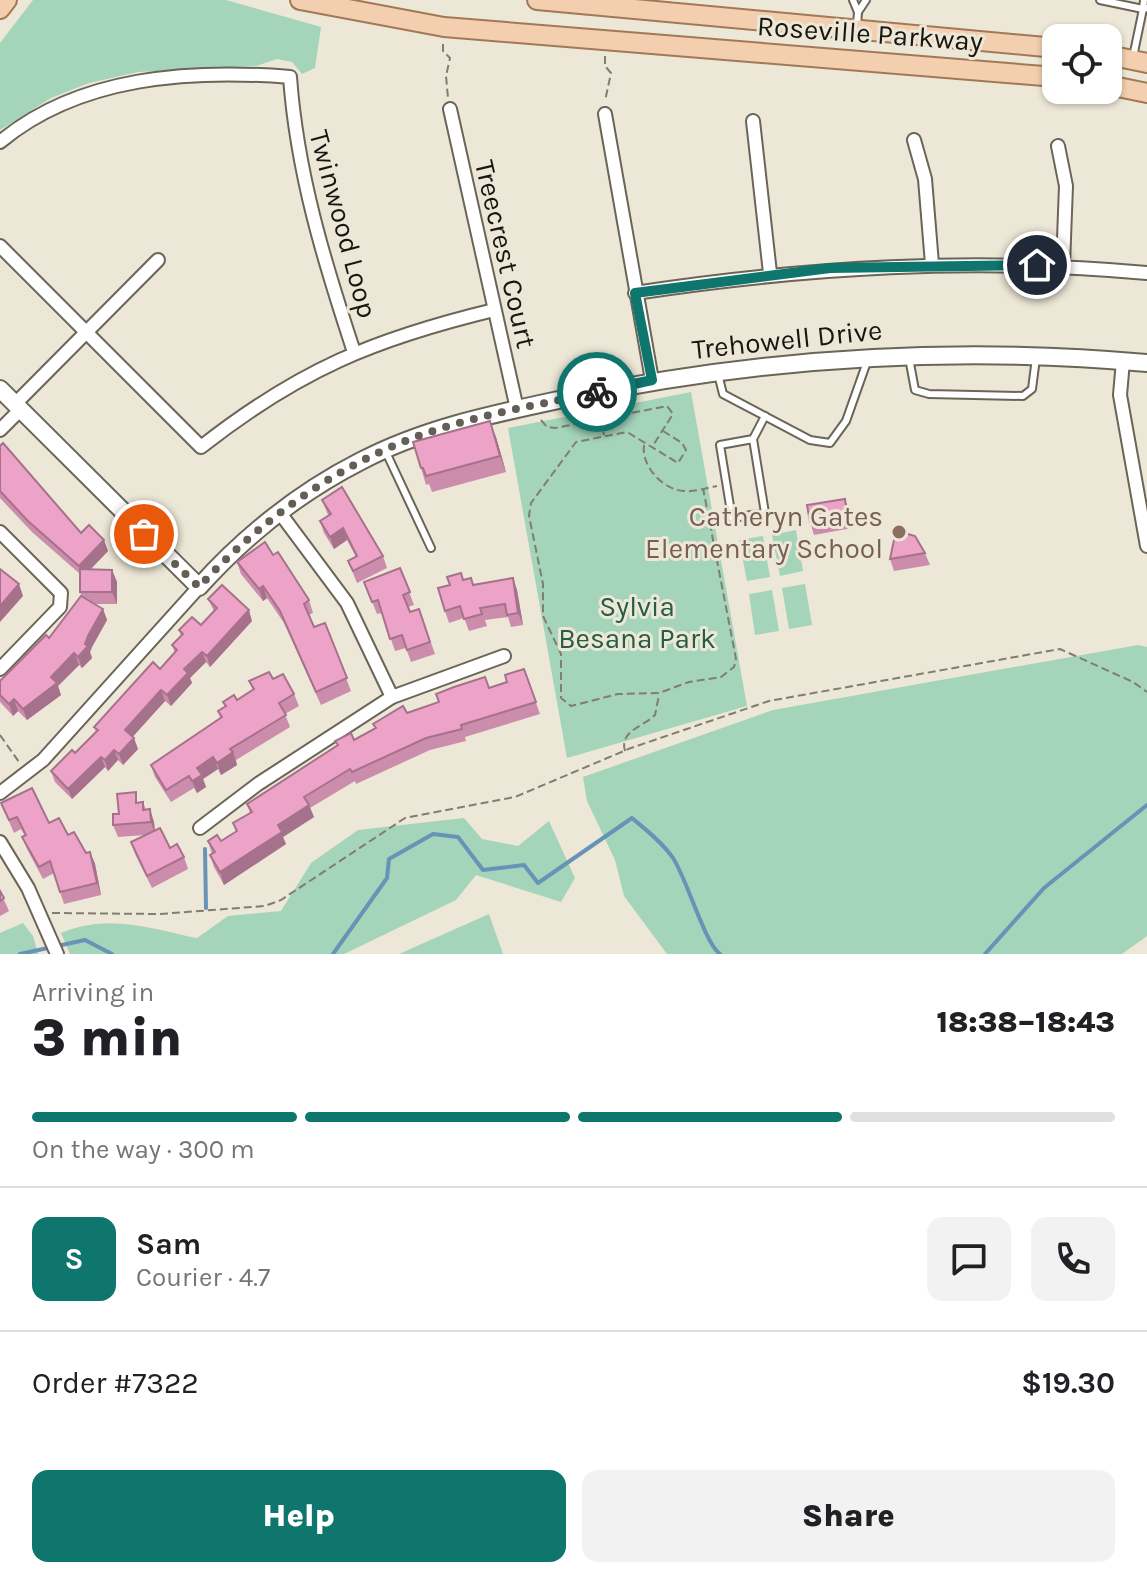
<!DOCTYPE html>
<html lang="en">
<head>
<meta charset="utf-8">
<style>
  :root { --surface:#fff; --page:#f2f2f2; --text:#202124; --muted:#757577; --line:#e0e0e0; --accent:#0f766e }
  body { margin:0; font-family:Karla,sans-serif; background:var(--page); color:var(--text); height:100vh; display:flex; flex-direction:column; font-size:30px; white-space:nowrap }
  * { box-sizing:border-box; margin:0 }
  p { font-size:26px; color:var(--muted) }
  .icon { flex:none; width:44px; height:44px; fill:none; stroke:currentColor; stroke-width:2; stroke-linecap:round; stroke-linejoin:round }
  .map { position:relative; height:954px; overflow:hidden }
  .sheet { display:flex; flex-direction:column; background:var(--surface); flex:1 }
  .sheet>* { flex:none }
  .buttons { position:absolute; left:1042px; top:24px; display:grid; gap:16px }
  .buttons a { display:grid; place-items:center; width:80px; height:80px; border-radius:16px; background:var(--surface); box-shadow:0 2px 6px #0004; font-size:40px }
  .pin { position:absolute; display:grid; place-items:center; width:68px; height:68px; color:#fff; margin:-34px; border:4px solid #fff; border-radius:50%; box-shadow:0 2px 8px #0007 }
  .courier { position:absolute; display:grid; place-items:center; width:80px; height:80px; margin:-40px; border:6px solid #0f766e; border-radius:50%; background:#fff; color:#222; box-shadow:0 2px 10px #0007 }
  .overview em { font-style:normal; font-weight:800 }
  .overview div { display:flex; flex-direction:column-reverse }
  .overview { display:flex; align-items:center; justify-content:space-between; height:136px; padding:0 32px }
  h1 { font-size:52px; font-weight:800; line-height:60px }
  .bar { display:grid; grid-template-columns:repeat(4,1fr); gap:12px 8px; align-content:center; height:96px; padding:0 32px }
  .bar i { height:10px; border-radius:6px; background:var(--line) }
  .bar .selected { background:var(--accent) }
  .bar p { grid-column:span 4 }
  .line { display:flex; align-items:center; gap:20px; padding:0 32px; border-top:2px solid var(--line) }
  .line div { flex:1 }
  .round { display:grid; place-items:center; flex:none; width:84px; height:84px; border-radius:16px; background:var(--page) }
  .button { display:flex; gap:16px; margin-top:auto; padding:16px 32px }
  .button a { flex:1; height:92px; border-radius:16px; background:var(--accent); color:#fff; font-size:32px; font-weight:800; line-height:92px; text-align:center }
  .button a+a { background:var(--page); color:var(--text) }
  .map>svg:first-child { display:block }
</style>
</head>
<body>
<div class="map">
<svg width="1147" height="954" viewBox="0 0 1147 954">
  <rect width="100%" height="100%" fill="#ede7d7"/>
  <!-- green -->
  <g fill="#a4d4b9">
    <path d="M 33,0 L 226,0 L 321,27 L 315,68 L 302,74 L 292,62 L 277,59 L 256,66 L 138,72 L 89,83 L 51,98 L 0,130 L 0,43 Z"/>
    <path d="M 691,392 L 747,706 L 567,758 L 508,428 Z"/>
    <path d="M 796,530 L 803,571 L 780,576 L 772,535 Z"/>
    <path d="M 763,536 L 770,577 L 747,581 L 739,540 Z"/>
    <path d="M 805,584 L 812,625 L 789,629 L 782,588 Z"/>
    <path d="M 772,590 L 779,631 L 755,635 L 749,594 Z"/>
    <path d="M 1138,645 L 1147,647 L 1147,936 L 1122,954 L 667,954 L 624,896 L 615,860 L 587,801 L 583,777 L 773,710 Z"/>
    <path d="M 464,818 L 482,839 L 518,846 L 549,821 L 575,878 L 561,902 L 476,875 L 456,900 L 344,954 L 70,954 L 61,933 C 109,913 148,928 197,938 L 228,916 L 281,911 L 311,863 L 358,830 Z"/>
    <path d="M 489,914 L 503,954 L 399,954 Z"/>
    <path d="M 23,923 L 33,936 L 38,954 L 0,954 L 0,933 Z"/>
  </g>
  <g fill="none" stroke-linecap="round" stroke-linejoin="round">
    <!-- stream -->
    <g stroke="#6794b6" stroke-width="4">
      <path d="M 205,849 L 206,908"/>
      <path d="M 20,954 L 85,940 L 112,954"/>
      <path d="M 333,954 L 387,878 L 389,859 L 433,834 L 458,837 L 483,870 L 524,865 L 538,883 L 632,818 C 646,830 663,843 673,858 C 687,879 705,944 720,954"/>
      <path d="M 985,954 L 1044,888 L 1147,805"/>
    </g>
    <defs>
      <g id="lane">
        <path d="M 853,0 L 858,12"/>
        <path d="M 1100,0 L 1143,9 L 1133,57"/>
        <path d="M 1144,0 L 1143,9 L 1147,8"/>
        <path d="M 857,25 L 858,12 L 866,0"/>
        <path d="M 909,358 L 915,390 L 929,394 L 1023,396 L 1032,389 L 1036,358"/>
        <path d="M 718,374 L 723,394 L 810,440 L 830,443 L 846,421 L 868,359"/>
        <path d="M 753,439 L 765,513 L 732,518 L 720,445 L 753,439 L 765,416"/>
        <path d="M 385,450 L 431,548"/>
      </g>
      <g id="street">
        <path d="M 450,109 L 517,409"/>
        <path d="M 605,114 L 652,380"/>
        <path d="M 753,121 L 770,273"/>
        <path d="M 914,140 L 925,179 L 932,264"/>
        <path d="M 0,142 C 79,76 191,69 290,77 C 297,173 324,261 354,352"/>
        <path d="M 1058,146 L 1066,186 L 1063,265"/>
        <path d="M 0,246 L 201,447 C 299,370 374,339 494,310"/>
        <path d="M 635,293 C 808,267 973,257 1147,273"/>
        <path d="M 1123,361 L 1120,395 L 1147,546"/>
        <path d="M 15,404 L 158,260"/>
        <path d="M 0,430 L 21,409"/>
        <path d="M 280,513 L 347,603 L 392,697"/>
        <path d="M 0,532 L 61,593 L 60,607 L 0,669"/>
        <path d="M 0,793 L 43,760 L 199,587"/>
        <path d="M 200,828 L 258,784 L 392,697 L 504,656"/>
        <path d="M 0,842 L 28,888 L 57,954"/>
      </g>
      <path id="secondary" d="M 0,389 L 199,587 C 244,537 300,492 361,461 C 424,428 493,414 563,399 C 757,358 949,345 1147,363"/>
      <g id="primary">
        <path d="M 300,0 L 444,27 L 1056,77"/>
        <path d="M 537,0 L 1056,48"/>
        <path d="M 0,9 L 7,0"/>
        <path d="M 1108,55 L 1147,63"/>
        <path d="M 1108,85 L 1147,93"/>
      </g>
    </defs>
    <!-- lane casing -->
    <use href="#lane" stroke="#6a6557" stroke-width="10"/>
    <!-- street casing -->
    <use href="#street" stroke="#6a6557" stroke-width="16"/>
    <!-- secondary casing -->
    <use href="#secondary" stroke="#6a6557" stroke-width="20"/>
    <!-- primary casing -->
    <use href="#primary" stroke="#a17955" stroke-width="22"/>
    <!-- path -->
    <g stroke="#817d72" stroke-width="2" stroke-dasharray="8 4" stroke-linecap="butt">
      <path d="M 443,44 L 443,51 L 450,58 L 446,76 L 448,98"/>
      <path d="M 605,56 L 605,66 L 611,73 L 605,101"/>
      <path d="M 599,408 L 604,435"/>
      <path d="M 541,420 L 547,427 L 555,428 L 667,406 L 673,414 L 652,447"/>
      <path d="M 663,431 L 682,443 L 686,450 L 678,463 L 627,432 L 576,442 L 531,503 L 529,516 L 543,584 L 543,616 L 561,654 L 561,698 L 571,706 L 618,694 L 659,693 L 689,682 L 721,677 L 734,667 L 736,659 L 703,488"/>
      <path d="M 644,445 C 641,466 663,490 684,491 C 695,492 706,488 717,486"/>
      <path d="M 0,735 L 19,762"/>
      <path d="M 625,751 C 619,731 643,727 655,715 L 659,695"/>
      <path d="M 52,913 L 160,914 L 265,906 L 281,900 L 405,818 L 515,797 L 631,748 L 769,701 L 1060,649 L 1133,682 L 1147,692"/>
    </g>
    <!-- lane -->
    <use href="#lane" stroke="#fff" stroke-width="6"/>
    <!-- street -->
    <use href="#street" stroke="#fff" stroke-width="12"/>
    <!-- secondary -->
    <use href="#secondary" stroke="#fff" stroke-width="16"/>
    <!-- primary -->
    <use href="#primary" stroke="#f3ceaf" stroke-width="18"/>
  </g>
  <!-- wall -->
  <g fill="#cc8cab">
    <path d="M 496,437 L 506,472 L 432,492 L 429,484 L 426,485 L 421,468 Z"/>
    <path d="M 0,446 L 81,533 L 108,551 L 90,570 L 112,570 L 117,582 L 117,604 L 95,604 L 103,609 L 107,620 L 92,647 L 90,652 L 92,658 L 82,668 L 79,665 L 58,686 L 61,695 L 27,720 L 18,711 L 13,716 L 0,702 L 0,681 L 49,638 L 82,597 L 80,592 L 80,574 L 32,532 L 0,498 Z"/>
    <path d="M 845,499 L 849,511 L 852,528 L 814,535 L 810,522 Z"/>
    <path d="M 322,500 L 383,556 L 387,568 L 357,583 L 348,561 L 356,557 L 347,540 L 334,549 L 324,533 L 320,521 L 328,515 Z"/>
    <path d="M 925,553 L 930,565 L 894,571 L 890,559 Z"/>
    <path d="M 273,555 L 309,600 L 313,613 L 309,615 L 314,627 L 325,623 L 351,691 L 321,705 L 284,623 L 267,598 L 263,601 L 241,574 L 237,562 Z"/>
    <path d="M 400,568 L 414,605 L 408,607 L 410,612 L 419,609 L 435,654 L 411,662 L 406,648 L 395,651 L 382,613 L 377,614 L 364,582 Z"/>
    <path d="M 513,578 L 517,590 L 523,625 L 511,627 L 508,617 L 485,620 L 487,626 L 469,631 L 464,618 L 449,623 L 445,611 L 450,585 L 463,580 L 474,584 Z"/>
    <path d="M 208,599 L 252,621 L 210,667 L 206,662 L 190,678 L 192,683 L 171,706 L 165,701 L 132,737 L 138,749 L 123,765 L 118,760 L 108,771 L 105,767 L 72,799 L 55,782 L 51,771 L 75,753 L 96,732 L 94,727 L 160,669 L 175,653 L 172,645 L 181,636 L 179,630 L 201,625 L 214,611 Z"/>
    <path d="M 524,669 L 540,714 L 465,737 L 466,741 L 430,750 L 356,784 L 355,781 L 310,808 L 314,817 L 283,837 L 286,844 L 224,885 L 214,867 L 210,855 L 212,854 L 208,841 L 221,841 L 236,831 L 233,823 L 250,813 L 247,804 L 354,740 L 407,713 L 507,682 Z"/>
    <path d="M 273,679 L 294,694 L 299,706 L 285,714 L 290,727 L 236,760 L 237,765 L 221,775 L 218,769 L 203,779 L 206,787 L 197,793 L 194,788 L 171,802 L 155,777 L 151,765 L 220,718 L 218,711 L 225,707 L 223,702 L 237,700 L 253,690 L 249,681 Z"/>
    <path d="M 143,802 L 146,810 L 154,822 L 155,830 L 170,848 L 184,857 L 188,869 L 152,888 L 135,854 L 131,842 L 145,835 L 118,837 L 113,825 L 119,814 L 139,803 Z"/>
    <path d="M 1,803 L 49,823 L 68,835 L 86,853 L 90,852 L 95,864 L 101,895 L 64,904 L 54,873 L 43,879 L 27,849 L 22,837 L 25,836 L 21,829 L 14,833 Z"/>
    <path d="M 0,891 L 9,911 L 0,916 Z"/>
  </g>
  <!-- shaded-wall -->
  <g fill="#a6728b">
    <path d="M 490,421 L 496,437 L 506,472 L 500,456 Z"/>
    <path d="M 845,499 L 849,511 L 852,528 L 847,516 Z"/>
    <path d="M 343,528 L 347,540 L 334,549 L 330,537 Z"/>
    <path d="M 104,540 L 108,551 L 83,577 L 79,566 Z"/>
    <path d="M 112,570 L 117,582 L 117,604 L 112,592 Z"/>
    <path d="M 513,578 L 517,590 L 523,625 L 518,613 Z"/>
    <path d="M 19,584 L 23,596 L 0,622 L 0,606 Z"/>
    <path d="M 263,586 L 267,598 L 263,601 L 259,589 Z"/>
    <path d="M 103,609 L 107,620 L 92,647 L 90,652 L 92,658 L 82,668 L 78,657 Z"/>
    <path d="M 249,610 L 252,621 L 210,667 L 207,656 Z"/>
    <path d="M 202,652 L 206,662 L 190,678 L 192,683 L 171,706 L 167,695 L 184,669 Z"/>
    <path d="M 74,653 L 79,665 L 58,686 L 61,695 L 27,720 L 23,709 Z"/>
    <path d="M 161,690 L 165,701 L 129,741 L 125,730 Z"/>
    <path d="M 14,699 L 18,711 L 13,716 L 9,704 Z"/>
    <path d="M 134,738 L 138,749 L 123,765 L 119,754 Z"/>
    <path d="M 114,750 L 118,760 L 108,771 L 105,760 Z"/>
    <path d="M 233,752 L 237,765 L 221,775 L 217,763 Z"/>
    <path d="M 101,757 L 105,767 L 72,799 L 68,789 Z"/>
    <path d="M 213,757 L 218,769 L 203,779 L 206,787 L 197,793 L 192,781 L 197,768 Z"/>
    <path d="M 309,805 L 314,817 L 283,837 L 286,844 L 224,885 L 220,872 L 278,825 Z"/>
    <path d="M 150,809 L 154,822 L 155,834 L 151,822 Z"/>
    <path d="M 90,852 L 95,864 L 101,895 L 97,883 Z"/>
  </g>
  <!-- building -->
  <g fill="#eda3c7" stroke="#a6728b" stroke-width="2">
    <path d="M 490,421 L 500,456 L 426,476 L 423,468 L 421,468 L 413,442 Z"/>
    <path d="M 3,443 L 81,533 L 89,525 L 104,540 L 79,566 L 28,521 L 0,491 L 0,446 Z"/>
    <path d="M 342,487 L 383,556 L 353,571 L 348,561 L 357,556 L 343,528 L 330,537 L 320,521 L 331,514 L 322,500 Z"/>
    <path d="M 845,499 L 847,516 L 810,522 L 807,505 Z"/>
    <path d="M 908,534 L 915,536 L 925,553 L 890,559 L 894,540 Z"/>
    <path d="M 265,542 L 273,555 L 278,552 L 309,600 L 304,604 L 314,627 L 325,623 L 347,678 L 316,692 L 280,611 L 263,586 L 259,589 L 237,562 Z"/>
    <path d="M 400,568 L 410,592 L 403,595 L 410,612 L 419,609 L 430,642 L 407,650 L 402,635 L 390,639 L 378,600 L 372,602 L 364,582 Z"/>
    <path d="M 0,569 L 19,584 L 0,606 Z"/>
    <path d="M 80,569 L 112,570 L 112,592 L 80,592 Z"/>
    <path d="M 461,573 L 463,580 L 471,578 L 473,585 L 513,578 L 518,613 L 507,615 L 505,604 L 480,608 L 482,614 L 464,619 L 460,606 L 445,611 L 438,588 L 450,585 L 447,577 Z"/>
    <path d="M 222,585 L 249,610 L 207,656 L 202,652 L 184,669 L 188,673 L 167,695 L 161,690 L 125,730 L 134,738 L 119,754 L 114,750 L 105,760 L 101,757 L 68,789 L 51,771 L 72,750 L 75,753 L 98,730 L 94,727 L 153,662 L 160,669 L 177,650 L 172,645 L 183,634 L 179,630 L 192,617 L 201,625 L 217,608 L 208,599 Z"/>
    <path d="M 81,596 L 103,609 L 88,636 L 85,644 L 88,646 L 78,657 L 74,653 L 51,677 L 57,683 L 23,709 L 14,699 L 9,704 L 0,695 L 0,681 L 46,635 L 49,638 Z"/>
    <path d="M 524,669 L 536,702 L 461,725 L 462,729 L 426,738 L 352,772 L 350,769 L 304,797 L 309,805 L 278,825 L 282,832 L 220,872 L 210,855 L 215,852 L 208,841 L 217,835 L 221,841 L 237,831 L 233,823 L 252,812 L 247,804 L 338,745 L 335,741 L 351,733 L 354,740 L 376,728 L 373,724 L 403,706 L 407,713 L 439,702 L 436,694 L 454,687 L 485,677 L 489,688 L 507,682 L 505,675 Z"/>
    <path d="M 269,672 L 273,679 L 283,674 L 294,694 L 279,703 L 286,715 L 230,749 L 233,752 L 217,763 L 213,757 L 197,768 L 202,775 L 192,781 L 189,776 L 166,790 L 151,765 L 222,717 L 218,711 L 226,706 L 223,702 L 234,695 L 237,700 L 254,689 L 249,681 Z"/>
    <path d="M 32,788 L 49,823 L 59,818 L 68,835 L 74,832 L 86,853 L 90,852 L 97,883 L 60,892 L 50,861 L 39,867 L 22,837 L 26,835 L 17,817 L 9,820 L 1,803 Z"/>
    <path d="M 136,792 L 136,803 L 143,802 L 143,810 L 150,809 L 151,822 L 113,825 L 113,814 L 119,814 L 117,794 Z"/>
    <path d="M 160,828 L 170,848 L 177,844 L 184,857 L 147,876 L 131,842 Z"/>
    <path d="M 0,891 L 4,898 L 0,901 Z"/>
  </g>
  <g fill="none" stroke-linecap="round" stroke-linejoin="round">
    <!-- done -->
    <path stroke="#635f56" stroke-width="8" stroke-dasharray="0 14.4" d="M 144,534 L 199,587 C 263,517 345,459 436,430 C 488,413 543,404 597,392"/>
    <!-- route -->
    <path stroke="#0f766e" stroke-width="10" d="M 597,392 L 652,380 L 635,293 L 830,268 L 1037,265"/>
  </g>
  <!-- markers -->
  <circle fill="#8d6e63" stroke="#ede7d7" stroke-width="3" cx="899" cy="532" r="8"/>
  <g text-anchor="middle" stroke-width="6" stroke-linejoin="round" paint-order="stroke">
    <!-- street labels -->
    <g font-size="28" fill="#181611" stroke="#ede7d7">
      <text transform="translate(870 33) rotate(4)" y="10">Roseville Parkway</text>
      <text transform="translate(344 224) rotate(75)" y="10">Twinwood Loop</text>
      <text transform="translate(506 254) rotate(77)" y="10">Treecrest Court</text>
      <text transform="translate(787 339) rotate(-6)" y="10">Trehowell Drive</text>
    </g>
    <!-- education labels -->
    <g font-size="28" fill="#785e54" stroke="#ede7d7" text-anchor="end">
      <text x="883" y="526">Catheryn Gates<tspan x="883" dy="32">Elementary School</tspan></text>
    </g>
    <!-- park labels -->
    <g font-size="28" fill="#245e43" stroke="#ede7d7">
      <text x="637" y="616">Sylvia<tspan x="637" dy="32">Besana Park</tspan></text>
    </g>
  </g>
</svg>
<div class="buttons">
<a><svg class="icon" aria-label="locate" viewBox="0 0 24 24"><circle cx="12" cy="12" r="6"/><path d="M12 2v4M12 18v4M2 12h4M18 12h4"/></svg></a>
</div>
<div class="pin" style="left:144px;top:534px;background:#ea580c"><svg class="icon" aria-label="bag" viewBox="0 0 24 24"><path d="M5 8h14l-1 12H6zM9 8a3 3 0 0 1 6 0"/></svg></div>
<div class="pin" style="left:1037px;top:265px;background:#1f2937"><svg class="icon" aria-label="home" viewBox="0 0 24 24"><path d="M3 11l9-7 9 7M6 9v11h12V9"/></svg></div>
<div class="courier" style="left:597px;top:392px"><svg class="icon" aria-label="bike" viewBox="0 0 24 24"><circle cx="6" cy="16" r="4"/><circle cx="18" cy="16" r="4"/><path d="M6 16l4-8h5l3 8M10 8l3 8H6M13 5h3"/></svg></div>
</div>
<section class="sheet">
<div class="overview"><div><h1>3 min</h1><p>Arriving in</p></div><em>18:38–18:43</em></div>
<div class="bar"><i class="selected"></i><i class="selected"></i><i class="selected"></i><i></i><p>On the way · 300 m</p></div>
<div class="line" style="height:144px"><b class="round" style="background:var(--accent);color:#fff">S</b><div><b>Sam</b><p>Courier · 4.7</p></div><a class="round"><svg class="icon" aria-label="chat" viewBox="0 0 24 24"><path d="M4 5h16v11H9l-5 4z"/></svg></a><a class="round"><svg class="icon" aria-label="phone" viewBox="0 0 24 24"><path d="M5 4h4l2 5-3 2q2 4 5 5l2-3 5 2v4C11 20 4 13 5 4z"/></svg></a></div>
<div class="line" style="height:104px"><div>Order #7322</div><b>$19.30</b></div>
<div class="button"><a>Help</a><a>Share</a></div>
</section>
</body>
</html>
